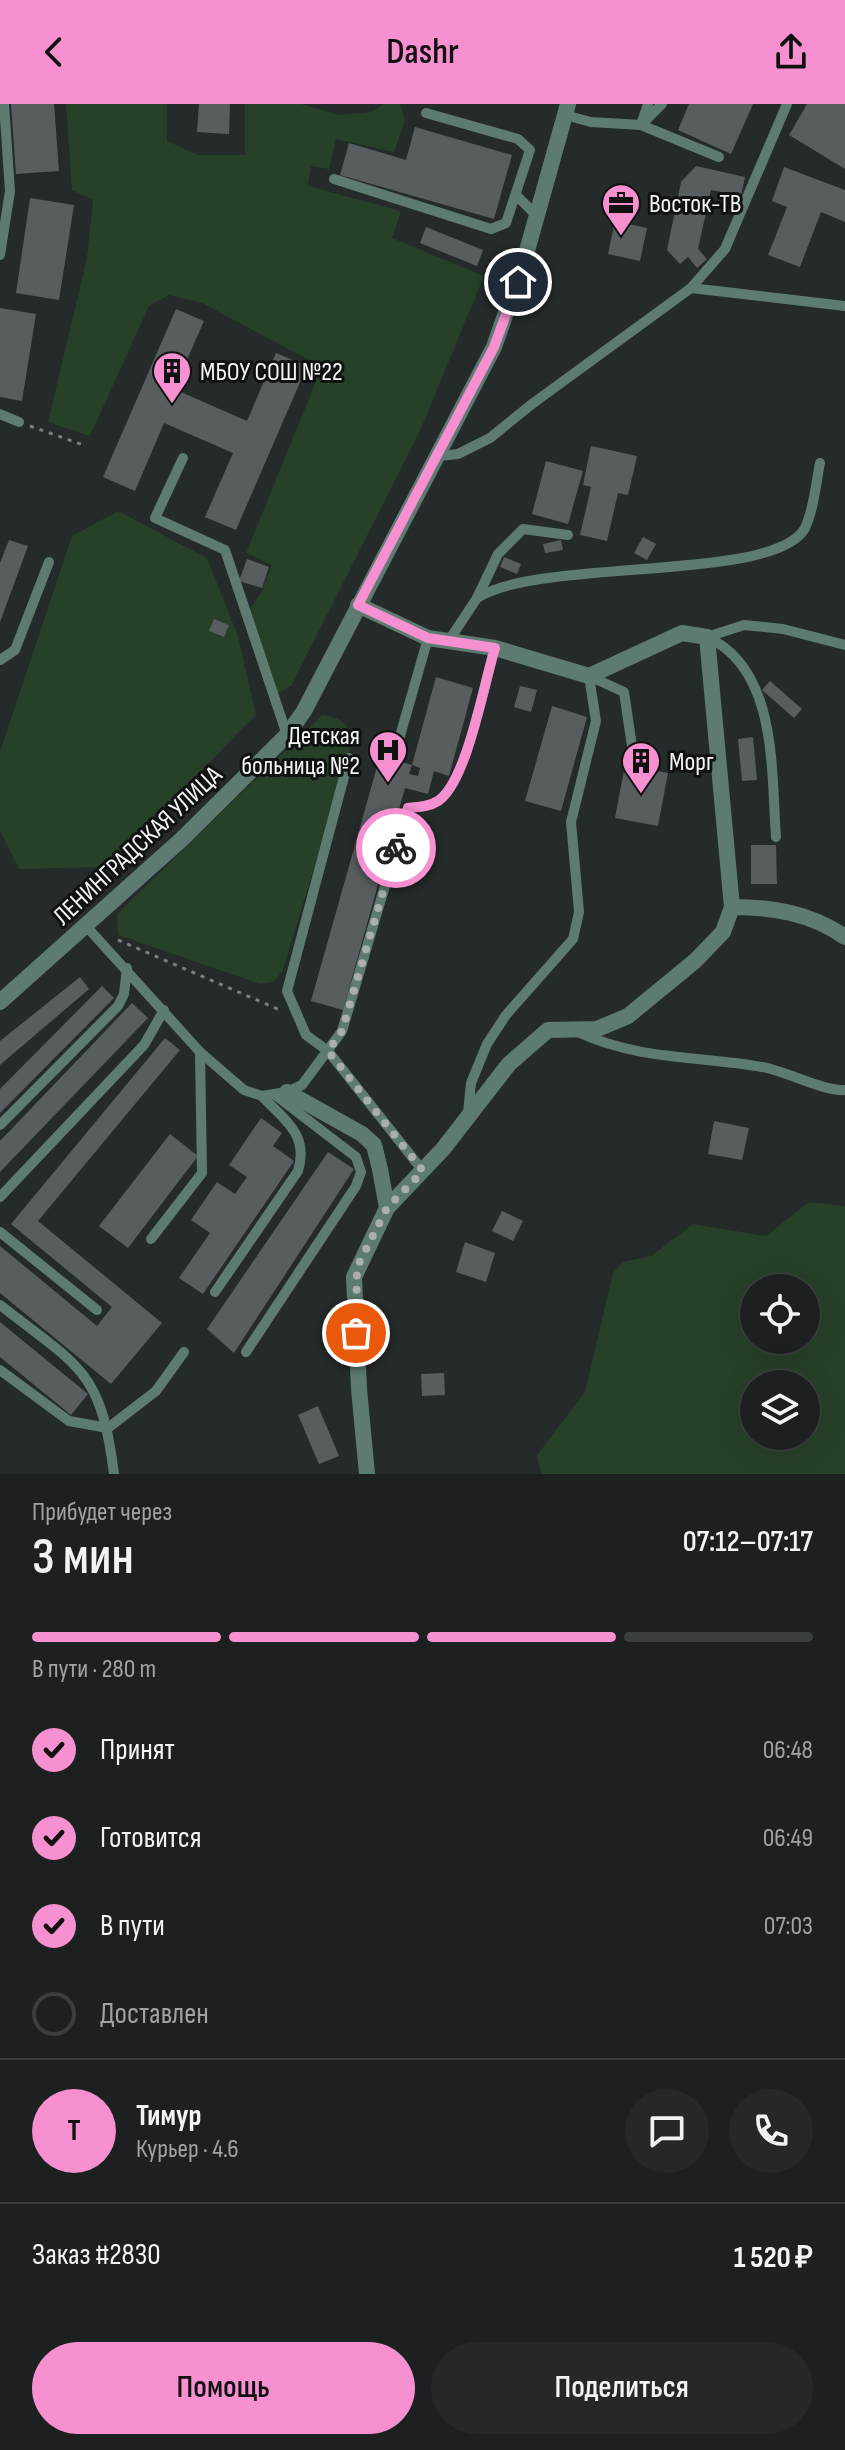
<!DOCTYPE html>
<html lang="ru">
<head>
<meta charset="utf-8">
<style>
  :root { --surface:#1c2020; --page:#252829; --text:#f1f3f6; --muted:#a0a3a5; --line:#3a3e3e; --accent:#f690d0 }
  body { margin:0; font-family:"Sofia Sans Condensed",sans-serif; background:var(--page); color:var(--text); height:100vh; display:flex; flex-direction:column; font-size:30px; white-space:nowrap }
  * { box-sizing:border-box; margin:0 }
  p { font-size:26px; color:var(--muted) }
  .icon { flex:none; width:44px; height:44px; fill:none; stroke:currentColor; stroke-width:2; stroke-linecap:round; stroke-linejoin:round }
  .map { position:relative; height:1370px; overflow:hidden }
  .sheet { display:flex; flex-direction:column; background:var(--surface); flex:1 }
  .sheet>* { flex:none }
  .controls { position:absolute; left:740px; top:1170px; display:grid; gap:16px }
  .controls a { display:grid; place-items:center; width:80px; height:80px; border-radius:50%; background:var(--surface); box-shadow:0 8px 32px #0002,0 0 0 2px var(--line); font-size:40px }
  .pin { position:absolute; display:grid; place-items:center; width:68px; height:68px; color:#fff; margin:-34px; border:4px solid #fff; border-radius:50%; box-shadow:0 2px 8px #0007 }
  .courier { position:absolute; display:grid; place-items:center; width:80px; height:80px; margin:-40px; border:6px solid #f690d0; border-radius:50%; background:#fff; color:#222; box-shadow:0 2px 10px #0007 }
  .overview em { font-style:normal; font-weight:600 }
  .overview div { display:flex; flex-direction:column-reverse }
  .overview { display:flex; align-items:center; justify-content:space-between; height:136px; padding:0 32px }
  h1 { font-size:52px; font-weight:600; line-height:60px }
  .bar { display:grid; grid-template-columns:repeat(4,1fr); gap:12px 8px; align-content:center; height:96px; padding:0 32px }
  .bar i { height:10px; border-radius:6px; background:var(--line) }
  .bar .active { background:var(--accent) }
  .bar p { grid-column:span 4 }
  .line { display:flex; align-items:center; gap:20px; padding:0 32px; border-top:2px solid var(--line) }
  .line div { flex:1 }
  .round { display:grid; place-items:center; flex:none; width:84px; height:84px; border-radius:42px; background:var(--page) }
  ol { padding:0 32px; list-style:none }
  li { display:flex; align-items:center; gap:24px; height:88px }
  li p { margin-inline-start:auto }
  li .icon { padding:8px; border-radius:50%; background:var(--accent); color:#111; stroke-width:4 }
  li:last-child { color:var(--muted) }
  li i { width:44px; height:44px; border:4px solid var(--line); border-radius:50% }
  .button { display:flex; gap:16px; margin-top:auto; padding:16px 32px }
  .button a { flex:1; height:92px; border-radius:48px; background:var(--accent); color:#111; font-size:32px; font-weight:600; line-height:92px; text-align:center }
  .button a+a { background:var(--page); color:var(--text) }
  header { display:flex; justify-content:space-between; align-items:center; height:104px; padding:0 32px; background:var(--accent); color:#111; font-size:36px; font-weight:600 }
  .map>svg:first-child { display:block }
</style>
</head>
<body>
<header><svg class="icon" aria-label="back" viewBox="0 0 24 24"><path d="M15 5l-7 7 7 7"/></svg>Dashr<svg class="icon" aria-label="share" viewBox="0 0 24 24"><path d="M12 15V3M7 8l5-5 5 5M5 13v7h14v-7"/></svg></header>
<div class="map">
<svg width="845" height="1370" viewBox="0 0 845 1370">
  <rect width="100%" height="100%" fill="#252a2a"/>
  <!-- green -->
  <g fill="#274028" fill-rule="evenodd">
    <path d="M 66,0 L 167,0 L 167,37 L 198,51 L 245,51 L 245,0 L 301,0 L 340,11 L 371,8 L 384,0 L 400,0 L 405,16 L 394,48 L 336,35 L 329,65 L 311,62 L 308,82 L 401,107 L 392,134 L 484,172 L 420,327 L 291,582 L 278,589 L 249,506 L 261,489 L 272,461 L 246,449 L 322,263 L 202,199 L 169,191 L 149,202 L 90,332 L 48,318 L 87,154 L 93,96 L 72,86 Z"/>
    <path d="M 118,407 L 207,454 L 238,532 L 256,611 L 106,763 L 19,765 L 0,727 L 0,648 L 72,432 Z"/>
    <path d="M 322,611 C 339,613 348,618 353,636 L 283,866 L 274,878 L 260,880 L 118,831 L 117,810 Z"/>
    <path d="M 809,1098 L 845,1102 L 845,1370 L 541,1370 L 537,1351 L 585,1288 L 613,1169 L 623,1158 L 651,1152 L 693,1120 L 766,1132 ZM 754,1184 L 806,1184 L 806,1236 L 754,1236 ZM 754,1280 L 806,1280 L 806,1332 L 754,1332 Z"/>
  </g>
  <!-- building -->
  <g fill="#585d60">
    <path d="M 11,0 L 54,0 L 59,67 L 16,70 Z"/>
    <path d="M 199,0 L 230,0 L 229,30 L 197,28 Z"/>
    <path d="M 689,0 L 753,0 L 731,50 L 678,26 Z"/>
    <path d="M 807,0 L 845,0 L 845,65 L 789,31 Z"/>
    <path d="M 415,23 L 512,51 L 494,115 L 340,71 L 349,39 L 406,56 Z"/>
    <path d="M 696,62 L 745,73 L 741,92 L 711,86 L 698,145 L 707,155 L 697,164 L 688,153 L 680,160 L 667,146 L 681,78 Z"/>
    <path d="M 784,63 L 845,86 L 845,118 L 821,108 L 800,163 L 768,151 L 787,103 L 772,97 Z"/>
    <path d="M 30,94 L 74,101 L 59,196 L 16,189 Z"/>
    <path d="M 615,117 L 647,124 L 640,157 L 608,150 Z"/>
    <path d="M 426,123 L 483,146 L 477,162 L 420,139 Z"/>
    <path d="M 0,204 L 36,210 L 22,297 L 0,293 Z"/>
    <path d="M 176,205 L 204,217 L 174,285 L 247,317 L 276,249 L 307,262 L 236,426 L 205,413 L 233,349 L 164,319 L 135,387 L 103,373 Z"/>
    <path d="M 591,342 L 637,352 L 628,391 L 618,389 L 607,437 L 580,431 L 591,383 L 583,381 Z"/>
    <path d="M 546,357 L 583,367 L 568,420 L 532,410 Z"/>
    <path d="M 643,433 L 656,440 L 647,456 L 634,449 Z"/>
    <path d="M 9,436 L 28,442 L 0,518 L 0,459 Z"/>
    <path d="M 561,436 L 563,446 L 545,449 L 543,440 Z"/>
    <path d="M 504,453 L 521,460 L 517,470 L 500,463 Z"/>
    <path d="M 247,455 L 269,463 L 262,484 L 239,477 Z"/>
    <path d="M 214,515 L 229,521 L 224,533 L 209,527 Z"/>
    <path d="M 436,573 L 473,584 L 449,672 L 434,667 L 428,690 L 405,684 L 343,906 L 311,897 L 380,652 L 412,661 L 409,670 L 418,672 L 420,664 L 412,661 Z"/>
    <path d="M 770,577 L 802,605 L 794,614 L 762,586 Z"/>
    <path d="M 520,582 L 537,586 L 531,608 L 514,603 Z"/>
    <path d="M 552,602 L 587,613 L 561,707 L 525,697 Z"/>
    <path d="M 753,633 L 757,676 L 742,677 L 738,635 Z"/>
    <path d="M 625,661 L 668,669 L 658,722 L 615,714 Z"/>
    <path d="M 751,741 L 776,741 L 777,780 L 751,780 Z"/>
    <path d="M 80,873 L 89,885 L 0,961 L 0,937 Z"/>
    <path d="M 102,882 L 114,894 L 0,1009 L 0,985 Z"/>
    <path d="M 132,899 L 148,914 L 0,1068 L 0,1037 Z"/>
    <path d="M 165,934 L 180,946 L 38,1117 L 162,1219 L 111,1280 L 0,1189 L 0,1142 L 97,1222 L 112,1203 L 11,1120 Z"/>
    <path d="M 261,1014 L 282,1029 L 273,1042 L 294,1057 L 203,1190 L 179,1174 L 210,1129 L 191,1116 L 217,1078 L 235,1090 L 247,1073 L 229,1061 Z"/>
    <path d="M 714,1017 L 749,1024 L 742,1056 L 708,1050 Z"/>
    <path d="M 170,1030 L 198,1052 L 128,1144 L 99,1122 Z"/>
    <path d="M 328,1048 L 354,1065 L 234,1249 L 207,1225 Z"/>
    <path d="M 502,1107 L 523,1117 L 513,1137 L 492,1127 Z"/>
    <path d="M 465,1138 L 495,1149 L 486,1178 L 456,1168 Z"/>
    <path d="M 0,1218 L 88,1290 L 71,1311 L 0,1253 Z"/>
    <path d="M 444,1269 L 445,1291 L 422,1292 L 421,1270 Z"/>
    <path d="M 318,1302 L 339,1352 L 319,1360 L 298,1311 Z"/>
  </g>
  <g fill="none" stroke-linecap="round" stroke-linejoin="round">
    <!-- path -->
    <g stroke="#7b7f80" stroke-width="3" stroke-dasharray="4 6" stroke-linecap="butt">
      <path d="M 30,322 L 86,342"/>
      <path d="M 118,836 L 280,906"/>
    </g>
    <!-- service -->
    <g stroke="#5d7b71" stroke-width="10">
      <path d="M 662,0 L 641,21 L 719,53"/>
      <path d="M 565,11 L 591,18 L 641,21 L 648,0"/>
      <path d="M 334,75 L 491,125 L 506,119 L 530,46 L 518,35 L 426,9"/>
      <path d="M 517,92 L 537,112"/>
      <path d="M 0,151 L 10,87 L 4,0"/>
      <path d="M 691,184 L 845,202"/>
      <path d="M 0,310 L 19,318"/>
      <path d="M 439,352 L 458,350 L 490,334 L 532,300 L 691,184 L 725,145 L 787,0"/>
      <path d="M 183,354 L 155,414 L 225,446 L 287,631"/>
      <path d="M 477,494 C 541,453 775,479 805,424 C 814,405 816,379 820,359"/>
      <path d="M 707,533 C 778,565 771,668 776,733"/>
      <path d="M 707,533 L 744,521 L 783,525 L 845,541"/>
      <path d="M 448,538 L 477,494 L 498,450 L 523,425 L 568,431"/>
      <path d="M 0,556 L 15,546 L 49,458"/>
      <path d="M 398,639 L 428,534"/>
      <path d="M 349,654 L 287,887 L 306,931 L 328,947 L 423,1067"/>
      <path d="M 86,822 L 200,948 L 244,986 L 262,992 L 287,988 L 302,981 L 342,927 L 408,704 C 418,703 428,703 438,697 C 467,678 484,579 495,544"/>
      <path d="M 580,929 C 639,956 699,952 762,963 C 786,967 825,988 845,986"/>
      <path d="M 468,1009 L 471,979 L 487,940 L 506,911 L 573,835 L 579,808 L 571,718 L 596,617 L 589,572 L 624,588 L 632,642"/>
      <path d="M 0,1021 L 118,902 L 124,890 L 127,864"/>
      <path d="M 0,1093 L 144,941 L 164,906"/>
      <path d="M 0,1128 L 97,1206"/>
      <path d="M 151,1135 L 202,1069 L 200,948"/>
      <path d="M 215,1188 L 298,1067 C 309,1030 285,1017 262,992"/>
      <path d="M 0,1201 C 79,1263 101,1265 114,1370"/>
      <path d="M 246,1248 L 356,1082 L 361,1068 L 356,1053 L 274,990"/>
      <path d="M 0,1266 L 69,1317 L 108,1324 L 156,1287 L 184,1248"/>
    </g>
    <!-- minor -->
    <g stroke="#5d7b71" stroke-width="16">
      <path d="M 358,501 L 428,534 L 495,544 L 589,572 L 682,529 L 707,533 L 732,803 L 723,828 L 695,857 L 628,912 L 597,925 L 548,926 L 509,960 L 443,1045 L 387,1104"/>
      <path d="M 732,803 C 772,803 811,809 845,833"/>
      <path d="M 287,988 L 362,1030 L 374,1041 L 380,1065 L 387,1104 L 354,1173 L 359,1285 L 367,1370"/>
    </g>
    <!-- tertiary -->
    <path stroke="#5d7b71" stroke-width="16" d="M 0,898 L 182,735 L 287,631 L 304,607 L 494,243 L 525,154 L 568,0"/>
  </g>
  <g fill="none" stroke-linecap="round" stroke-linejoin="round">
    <!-- done -->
    <path stroke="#aaaeaf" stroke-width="8" stroke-dasharray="0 14.4" d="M 356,1229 L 357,1163 L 387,1104 L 423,1067 L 328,947 L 342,927 L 396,744"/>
    <!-- route -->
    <path stroke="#f690d0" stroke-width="10" d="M 396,744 L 408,704 C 418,703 429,703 438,697 C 467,678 484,579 495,544 L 428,534 L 358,501 L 494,243 L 518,178"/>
  </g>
  <!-- icons -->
  <defs>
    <symbol id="office-pin" viewBox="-11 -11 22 30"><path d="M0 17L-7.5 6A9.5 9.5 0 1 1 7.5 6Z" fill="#f690d0" stroke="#101212"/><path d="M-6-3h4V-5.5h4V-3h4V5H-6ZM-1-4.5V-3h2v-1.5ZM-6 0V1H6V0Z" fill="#111"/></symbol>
    <symbol id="building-pin" viewBox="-11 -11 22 30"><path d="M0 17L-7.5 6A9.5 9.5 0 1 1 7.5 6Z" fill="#f690d0" stroke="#101212"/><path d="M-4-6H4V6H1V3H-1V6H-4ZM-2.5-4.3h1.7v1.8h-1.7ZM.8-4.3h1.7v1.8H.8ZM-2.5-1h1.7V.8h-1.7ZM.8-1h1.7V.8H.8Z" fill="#111"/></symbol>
    <symbol id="hospital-pin" viewBox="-11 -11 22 30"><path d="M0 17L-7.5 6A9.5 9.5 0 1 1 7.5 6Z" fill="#f690d0" stroke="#101212"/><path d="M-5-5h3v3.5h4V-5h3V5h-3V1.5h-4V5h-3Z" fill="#111"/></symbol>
  </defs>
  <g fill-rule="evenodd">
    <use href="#office-pin" x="599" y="77" width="44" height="60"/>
    <use href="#building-pin" x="150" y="245" width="44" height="60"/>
    <use href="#hospital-pin" x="366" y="624" width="44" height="60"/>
    <use href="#building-pin" x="619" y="635" width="44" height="60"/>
  </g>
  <g text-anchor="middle" stroke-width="6" stroke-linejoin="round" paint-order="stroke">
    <!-- poi labels -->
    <g font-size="26" fill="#f2f5f6" stroke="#101212" text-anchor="start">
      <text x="649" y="108">Восток-ТВ</text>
      <text x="200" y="276">МБОУ СОШ №22</text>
      <text x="360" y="640" text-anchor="end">Детская<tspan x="360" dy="30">больница №2</tspan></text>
      <text x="669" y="666">Морг</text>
    </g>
    <!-- street labels -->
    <g font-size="26" fill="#f2f5f6" stroke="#101212">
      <text transform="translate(137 741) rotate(-43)" y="9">ЛЕНИНГРАДСКАЯ УЛИЦА</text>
    </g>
  </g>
</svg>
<div class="controls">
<a><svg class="icon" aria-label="locate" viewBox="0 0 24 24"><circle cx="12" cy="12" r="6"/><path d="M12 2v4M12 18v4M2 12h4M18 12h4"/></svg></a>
<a><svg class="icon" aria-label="layers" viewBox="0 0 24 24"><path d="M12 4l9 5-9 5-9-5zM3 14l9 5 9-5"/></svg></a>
</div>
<div class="pin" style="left:356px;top:1229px;background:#ea580c"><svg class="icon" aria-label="bag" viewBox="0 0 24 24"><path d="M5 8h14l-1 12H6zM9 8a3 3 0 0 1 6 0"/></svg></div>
<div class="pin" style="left:518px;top:178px;background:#1f2937"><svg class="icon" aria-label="home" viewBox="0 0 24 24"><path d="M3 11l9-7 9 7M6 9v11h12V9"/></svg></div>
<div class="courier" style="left:396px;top:744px"><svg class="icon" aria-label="bike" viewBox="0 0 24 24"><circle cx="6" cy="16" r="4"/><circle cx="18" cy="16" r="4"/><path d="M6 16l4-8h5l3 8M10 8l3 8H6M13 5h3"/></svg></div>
</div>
<section class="sheet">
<div class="overview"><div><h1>3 мин</h1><p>Прибудет через</p></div><em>07:12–07:17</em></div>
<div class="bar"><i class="active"></i><i class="active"></i><i class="active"></i><i></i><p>В пути · 280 m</p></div>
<ol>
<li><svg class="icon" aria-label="check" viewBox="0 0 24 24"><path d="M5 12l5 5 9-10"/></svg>Принят<p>06:48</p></li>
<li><svg class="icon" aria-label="check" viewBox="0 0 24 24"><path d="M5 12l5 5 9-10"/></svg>Готовится<p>06:49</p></li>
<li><svg class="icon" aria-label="check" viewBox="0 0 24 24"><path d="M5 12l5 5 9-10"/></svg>В пути<p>07:03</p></li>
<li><i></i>Доставлен</li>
</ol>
<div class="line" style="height:144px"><b class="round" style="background:var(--accent);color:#111">Т</b><div><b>Тимур</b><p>Курьер · 4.6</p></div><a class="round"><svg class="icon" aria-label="chat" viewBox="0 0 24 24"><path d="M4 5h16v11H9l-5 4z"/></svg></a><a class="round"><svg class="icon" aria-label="phone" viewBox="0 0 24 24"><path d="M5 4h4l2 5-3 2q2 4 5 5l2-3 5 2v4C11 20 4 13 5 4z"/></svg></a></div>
<div class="line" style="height:104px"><div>Заказ #2830</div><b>1 520 ₽</b></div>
<div class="button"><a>Помощь</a><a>Поделиться</a></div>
</section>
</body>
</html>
